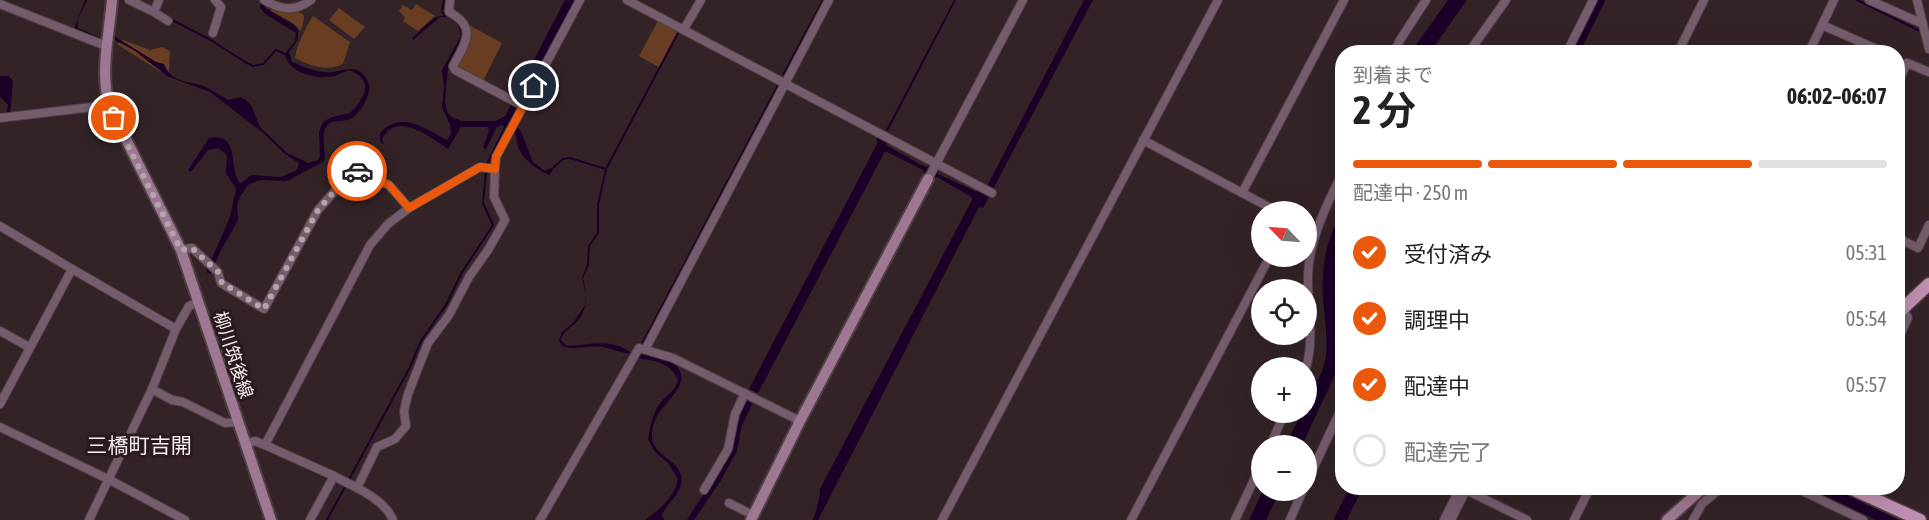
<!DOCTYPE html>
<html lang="ja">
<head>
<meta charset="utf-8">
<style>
  :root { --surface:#fff; --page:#f6f6f6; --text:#222; --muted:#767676; --line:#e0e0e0; --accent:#ea580c }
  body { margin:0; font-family:"Asap Condensed","Noto Sans JP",sans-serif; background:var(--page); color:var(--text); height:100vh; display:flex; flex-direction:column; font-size:22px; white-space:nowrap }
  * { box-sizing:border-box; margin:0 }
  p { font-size:20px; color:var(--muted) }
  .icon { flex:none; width:33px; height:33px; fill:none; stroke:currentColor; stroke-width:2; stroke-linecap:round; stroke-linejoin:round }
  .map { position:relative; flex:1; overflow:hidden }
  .panel { position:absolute; left:1335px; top:45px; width:570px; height:450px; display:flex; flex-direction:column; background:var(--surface); border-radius:24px; box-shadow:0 6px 24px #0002 }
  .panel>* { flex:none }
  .needle { width:39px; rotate:295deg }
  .buttons { position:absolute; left:1251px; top:201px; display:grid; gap:12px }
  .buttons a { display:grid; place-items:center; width:66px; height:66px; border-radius:50%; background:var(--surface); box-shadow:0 6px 24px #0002; font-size:30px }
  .pin { position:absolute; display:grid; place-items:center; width:51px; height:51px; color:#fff; margin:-26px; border:3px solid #fff; border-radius:50%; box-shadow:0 2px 6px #0007 }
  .courier { position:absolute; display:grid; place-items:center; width:60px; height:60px; margin:-30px; border:4px solid #ea580c; border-radius:50%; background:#fff; color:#222; box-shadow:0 2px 8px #0007 }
  .head em { font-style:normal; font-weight:700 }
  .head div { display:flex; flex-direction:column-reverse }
  .head { display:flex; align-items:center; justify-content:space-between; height:102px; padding:0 18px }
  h1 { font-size:39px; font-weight:700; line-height:45px }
  .bar { display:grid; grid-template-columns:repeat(4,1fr); gap:9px 6px; align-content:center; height:72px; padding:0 18px }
  .bar i { height:8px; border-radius:4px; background:var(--line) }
  .bar .on { background:var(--accent) }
  .bar p { grid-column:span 4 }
  ol { padding:0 18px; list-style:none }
  li { display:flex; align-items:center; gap:18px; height:66px }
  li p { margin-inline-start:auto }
  li .icon { padding:6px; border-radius:50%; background:var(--accent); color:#fff; stroke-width:4 }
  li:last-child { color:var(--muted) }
  li i { width:33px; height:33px; border:3px solid var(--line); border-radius:50% }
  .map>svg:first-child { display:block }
</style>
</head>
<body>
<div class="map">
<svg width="1929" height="520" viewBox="0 0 1929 520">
  <rect width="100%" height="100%" fill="#332327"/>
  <!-- green -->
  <g fill="#693d22">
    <path d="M 416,4 L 435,16 L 418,31 L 403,21 L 405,17 L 399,11 L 403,5 L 412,10 Z"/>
    <path d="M 339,8 L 365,27 L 354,39 L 329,20 Z"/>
    <path d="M 272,9 L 290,13 L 296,11 L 303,14 L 304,18 L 301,31 L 293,23 L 271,11 Z"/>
    <path d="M 313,16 L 350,42 L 343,64 C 326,72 311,66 295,58 C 296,46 306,27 313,16 Z"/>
    <path d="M 658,21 L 678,32 L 659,67 L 639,56 Z"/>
    <path d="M 467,24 L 502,43 L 483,81 L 455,67 L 471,34 Z"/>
    <path d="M 123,40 L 150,50 L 162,47 L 170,51 L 169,72 L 164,74 L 117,44 Z"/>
  </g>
  <!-- water -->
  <g fill="#1b0028">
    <path d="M 85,0 L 87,0 L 78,19 L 78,28 L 100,38 L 107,35 L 114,36 L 156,62 L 164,64 C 172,84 189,80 206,87 C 214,91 220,96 228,100 L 241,97 L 246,100 L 252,107 L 260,127 L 287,153 L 308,163 L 318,160 L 320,156 L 319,132 L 323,122 L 332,117 L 350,113 C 365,98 375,80 349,70 C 344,72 339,74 335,76 C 317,80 288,73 285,54 L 295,41 L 296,33 L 264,13 L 260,7 L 260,2 L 264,4 L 265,8 L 294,25 L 298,30 L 298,39 L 289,52 L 292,62 C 302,66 313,71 323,72 C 339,75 355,60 366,78 C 369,82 370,86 369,91 C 368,99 359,114 352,118 C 344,123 332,118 326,127 C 321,135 325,150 325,159 L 323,162 L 287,181 L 261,180 L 249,184 L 240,197 L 237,205 L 238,220 L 219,254 L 211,274 L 206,272 L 230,217 L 236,189 L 226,173 L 227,155 L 218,148 L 208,150 L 191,172 L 188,170 L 209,138 C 241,131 228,170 240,183 L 252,175 L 281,177 L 297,170 L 299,163 L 285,154 L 262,132 L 210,92 L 167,76 L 135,51 L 115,40 L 101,40 L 74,29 Z"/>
    <path d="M 565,0 L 575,0 L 512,121 L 521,132 L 533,162 L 545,171 L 554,167 L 550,175 C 540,172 525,160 520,151 C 516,144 517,135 513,127 L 508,128 L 501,125 L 496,128 L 486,150 L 483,147 L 489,131 L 488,127 L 461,127 L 448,149 C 430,137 397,110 382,139 L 384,144 L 381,143 C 379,137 379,134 383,130 C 404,111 428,131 447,140 L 451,134 L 450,125 L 442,107 L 444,87 L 442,70 L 461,36 L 458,25 L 454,21 L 448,17 L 440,17 L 413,40 L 412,38 C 425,29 436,7 454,19 C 461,24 462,28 464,35 L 448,68 L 445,101 L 447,111 L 450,116 L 461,121 L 496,121 L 505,116 Z"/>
    <path d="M 822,0 L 824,0 L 785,76 L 782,75 Z"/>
    <path d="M 954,0 L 956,0 L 888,131 L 886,130 Z"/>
    <path d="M 1084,0 L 1093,0 L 983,208 L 979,207 L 818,520 L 813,520 C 815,516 821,493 820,489 L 973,198 L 937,177 L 933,178 L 937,171 L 938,174 L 977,192 L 979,190 L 984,192 Z"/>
    <path d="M 1448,0 L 1467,0 L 1430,52 L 1411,52 Z"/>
    <path d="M 0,76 L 9,76 L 13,81 L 10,114 L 6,115 L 8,105 L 0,97 Z"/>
    <path d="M 777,85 L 779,86 L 643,345 L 641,344 Z"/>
    <path d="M 878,137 L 887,142 L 886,145 L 925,167 L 929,166 L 925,173 L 923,172 L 923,170 L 885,151 L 758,393 L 749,389 L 878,142 L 876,141 Z"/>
    <path d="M 1342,208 L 1342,360 L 1302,445 L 1285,445 L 1302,413 L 1306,412 C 1306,391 1322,380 1325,361 C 1329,340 1324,318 1323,297 C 1321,262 1328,239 1342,208 Z"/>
    <path d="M 587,264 L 589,265 L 583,278 C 588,296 588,314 572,326 C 566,331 563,333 561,340 L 567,346 C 588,345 614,337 632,354 C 621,353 612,349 602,347 C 589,345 575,351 562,346 L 559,340 L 562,332 L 573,323 L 585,305 L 586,294 L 582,278 Z"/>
    <path d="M 639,351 C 648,354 660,356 669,361 C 696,376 672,396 661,410 C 656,416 652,427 652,435 C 650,457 686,460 681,484 C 679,496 667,503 662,515 L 664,520 L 645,520 C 659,510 675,497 678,479 L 668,463 L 655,452 L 648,439 C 650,427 653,412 661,402 C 667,394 676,391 678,380 C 670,361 652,360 634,358 Z"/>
    <path d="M 748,399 L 753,402 L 741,428 L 737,451 L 720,482 L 694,520 L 687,520 C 701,497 718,476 729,452 C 737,435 737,415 748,399 Z"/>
    <path d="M 1809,488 L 1832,488 L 1899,520 L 1876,520 Z"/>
    <path d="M 1263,491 L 1280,491 L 1266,520 L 1249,520 Z"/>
  </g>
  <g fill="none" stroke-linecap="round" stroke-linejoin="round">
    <!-- stream -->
    <g stroke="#1b0028" stroke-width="2">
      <path d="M 444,0 L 442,12 L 446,16"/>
      <path d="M 1857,0 L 1922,32"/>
      <path d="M 1921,0 L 1925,18"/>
      <path d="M 168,18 L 209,39 L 245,62 L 253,66 L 263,64 L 276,50 L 285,54"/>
      <path d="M 486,166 L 506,125"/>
      <path d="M 554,167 L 563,159 L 570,158 L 606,169"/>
      <path d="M 588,265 L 589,246 L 598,233 L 598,205 L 606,169 L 679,31"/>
      <path d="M 327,520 L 410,367 L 421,341 L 446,305 L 462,272 L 493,225 L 483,203 L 486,171"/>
    </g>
    <!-- river -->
    <g stroke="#1b0028" stroke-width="12">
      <path d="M 1573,52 L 1599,0"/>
      <path d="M 1340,520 L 1356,488"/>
    </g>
    <defs>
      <g id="street">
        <path d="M 129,0 L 154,12 L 168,21"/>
        <path d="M 264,0 C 281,10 295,12 311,0"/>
        <path d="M 450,0 L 449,12 C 478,27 465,44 453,66 L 455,70 L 523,106"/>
        <path d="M 627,0 L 992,193"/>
        <path d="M 1869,0 L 1921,23"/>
        <path d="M 1917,0 L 1929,49"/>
        <path d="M 0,4 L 106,46"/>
        <path d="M 154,12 L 159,0"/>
        <path d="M 1822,25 L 1881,51"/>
        <path d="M 684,29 L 701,0"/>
        <path d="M 213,33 L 221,7 L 215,0"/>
        <path d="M 1394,52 L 1400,40 L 1426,0"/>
        <path d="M 1469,52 L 1506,0"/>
        <path d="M 1567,52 L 1593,0"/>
        <path d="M 1678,52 L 1704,0"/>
        <path d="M 1809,52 L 1834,0"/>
        <path d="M 1898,83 L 1907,63 L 1929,72"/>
        <path d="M 0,118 L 109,105"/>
        <path d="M 1143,140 L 1278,212"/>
        <path d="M 495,169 L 496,157 L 580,0"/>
        <path d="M 928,179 L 1023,0"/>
        <path d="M 1242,193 L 1344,0"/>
        <path d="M 0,226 L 72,269 L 176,329"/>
        <path d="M 1898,238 L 1918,248 L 1929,225"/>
        <path d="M 181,250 L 192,248 L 218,272 L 221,283 L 264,309 L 318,210 L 354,169 L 389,185 L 409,208"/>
        <path d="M 0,331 L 29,347"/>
        <path d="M 1898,339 L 1908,318 L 1903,308"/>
        <path d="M 646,348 L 829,0"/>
        <path d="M 1306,368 C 1315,337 1307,305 1308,275 C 1309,241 1327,203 1342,174"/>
        <path d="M 152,389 L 172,400 L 183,402 L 225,423 L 238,422"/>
        <path d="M 0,404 L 72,269"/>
        <path d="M 0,427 L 108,479 L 185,520"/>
        <path d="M 245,444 L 255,441 L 265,445 L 370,245 L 388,224 L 409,208 L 480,167 L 495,169 L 494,197 L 505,220 L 488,250 L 469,277 L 449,315 L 428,343 L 408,394 L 404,411 L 406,426 L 395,439 L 377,447 L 357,488"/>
        <path d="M 265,445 L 334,476 L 310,520"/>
        <path d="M 1270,446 L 1285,412"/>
        <path d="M 334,476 C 354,487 384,498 393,520"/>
        <path d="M 1306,484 L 1342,407"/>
        <path d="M 1796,488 L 1863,520"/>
        <path d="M 704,490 L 728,449 L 735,414 L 745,393"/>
        <path d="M 729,503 L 753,515"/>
        <path d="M 89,520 L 152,389 L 176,329 L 189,306 L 198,302"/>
        <path d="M 540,520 L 639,348 L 673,358 L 800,421"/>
        <path d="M 942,520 L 1218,0"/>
        <path d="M 1131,520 L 1270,256"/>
        <path d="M 1235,520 L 1262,463"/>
        <path d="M 1290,520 L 1303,490"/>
        <path d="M 1444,520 L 1460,488"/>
        <path d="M 1451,520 L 1466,490 L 1527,520"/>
        <path d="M 1574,520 L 1590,488"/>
        <path d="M 1693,520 L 1702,504 L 1721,488"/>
      </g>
      <g id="secondary">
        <path d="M 112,0 C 109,36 100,70 109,105 L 181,250 L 271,520"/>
        <path d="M 751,520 L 800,421 L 928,179"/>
        <path d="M 1667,520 L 1703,488"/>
      </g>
      <g id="primary">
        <path d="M 1898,313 L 1929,284"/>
        <path d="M 1850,488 L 1920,520"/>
      </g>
    </defs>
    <!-- street casing -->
    <use href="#street" stroke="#4f3f43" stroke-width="10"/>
    <!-- secondary casing -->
    <use href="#secondary" stroke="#4f3f43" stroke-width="14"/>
    <!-- primary casing -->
    <use href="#primary" stroke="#4f3f43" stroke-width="15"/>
    <!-- street -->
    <use href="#street" stroke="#745c6c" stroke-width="8"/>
    <!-- secondary -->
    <use href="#secondary" stroke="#9e7892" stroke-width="10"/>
    <!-- primary -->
    <use href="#primary" stroke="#bf8eb0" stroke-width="12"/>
  </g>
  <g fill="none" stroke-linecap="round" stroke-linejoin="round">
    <!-- done -->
    <path stroke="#b3a6a9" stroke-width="6" stroke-dasharray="0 10.8" d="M 114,118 L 181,250 L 192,248 L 218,272 L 222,283 L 264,309 L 318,210 L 354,169 L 357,171"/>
    <!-- route -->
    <path stroke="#ea580c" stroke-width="8" d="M 357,171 L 389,185 L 409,208 L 480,167 L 495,169 L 496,157 L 534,86"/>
  </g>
  <g text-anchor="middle" stroke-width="6" stroke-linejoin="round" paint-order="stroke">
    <!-- street labels -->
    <g font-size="18" fill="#f8edef" stroke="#291a1e">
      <text transform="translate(233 355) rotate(72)" y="6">柳川筑後線</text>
    </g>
    <!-- quarter labels -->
    <g font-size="21" fill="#f8edef" stroke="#291a1e">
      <text x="139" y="453">三橋町吉開</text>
    </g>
  </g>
</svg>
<div class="buttons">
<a><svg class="needle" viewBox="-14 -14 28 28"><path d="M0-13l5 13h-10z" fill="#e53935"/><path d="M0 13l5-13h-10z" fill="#767676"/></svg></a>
<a><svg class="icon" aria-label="locate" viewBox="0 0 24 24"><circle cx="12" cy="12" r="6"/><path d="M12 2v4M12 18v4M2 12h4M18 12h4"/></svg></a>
<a>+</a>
<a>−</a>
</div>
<div class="pin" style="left:114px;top:118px;background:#ea580c"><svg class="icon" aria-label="bag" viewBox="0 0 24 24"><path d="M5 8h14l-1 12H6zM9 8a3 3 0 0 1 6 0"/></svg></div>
<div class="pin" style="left:534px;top:86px;background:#1f2937"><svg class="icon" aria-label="home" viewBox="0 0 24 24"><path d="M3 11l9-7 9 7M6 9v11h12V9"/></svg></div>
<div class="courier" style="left:357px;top:171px"><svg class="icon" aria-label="car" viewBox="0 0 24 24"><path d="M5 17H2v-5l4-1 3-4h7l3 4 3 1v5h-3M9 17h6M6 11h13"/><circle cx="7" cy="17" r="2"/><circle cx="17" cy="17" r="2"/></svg></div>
<section class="panel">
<div class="head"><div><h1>2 分</h1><p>到着まで</p></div><em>06:02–06:07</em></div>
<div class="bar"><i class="on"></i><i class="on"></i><i class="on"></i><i></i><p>配達中 · 250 m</p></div>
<ol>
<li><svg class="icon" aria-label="check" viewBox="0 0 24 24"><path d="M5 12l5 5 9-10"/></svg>受付済み<p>05:31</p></li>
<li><svg class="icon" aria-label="check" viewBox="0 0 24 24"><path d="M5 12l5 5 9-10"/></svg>調理中<p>05:54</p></li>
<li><svg class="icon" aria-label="check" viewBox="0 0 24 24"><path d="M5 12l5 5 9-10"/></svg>配達中<p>05:57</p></li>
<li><i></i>配達完了</li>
</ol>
</section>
</div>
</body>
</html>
